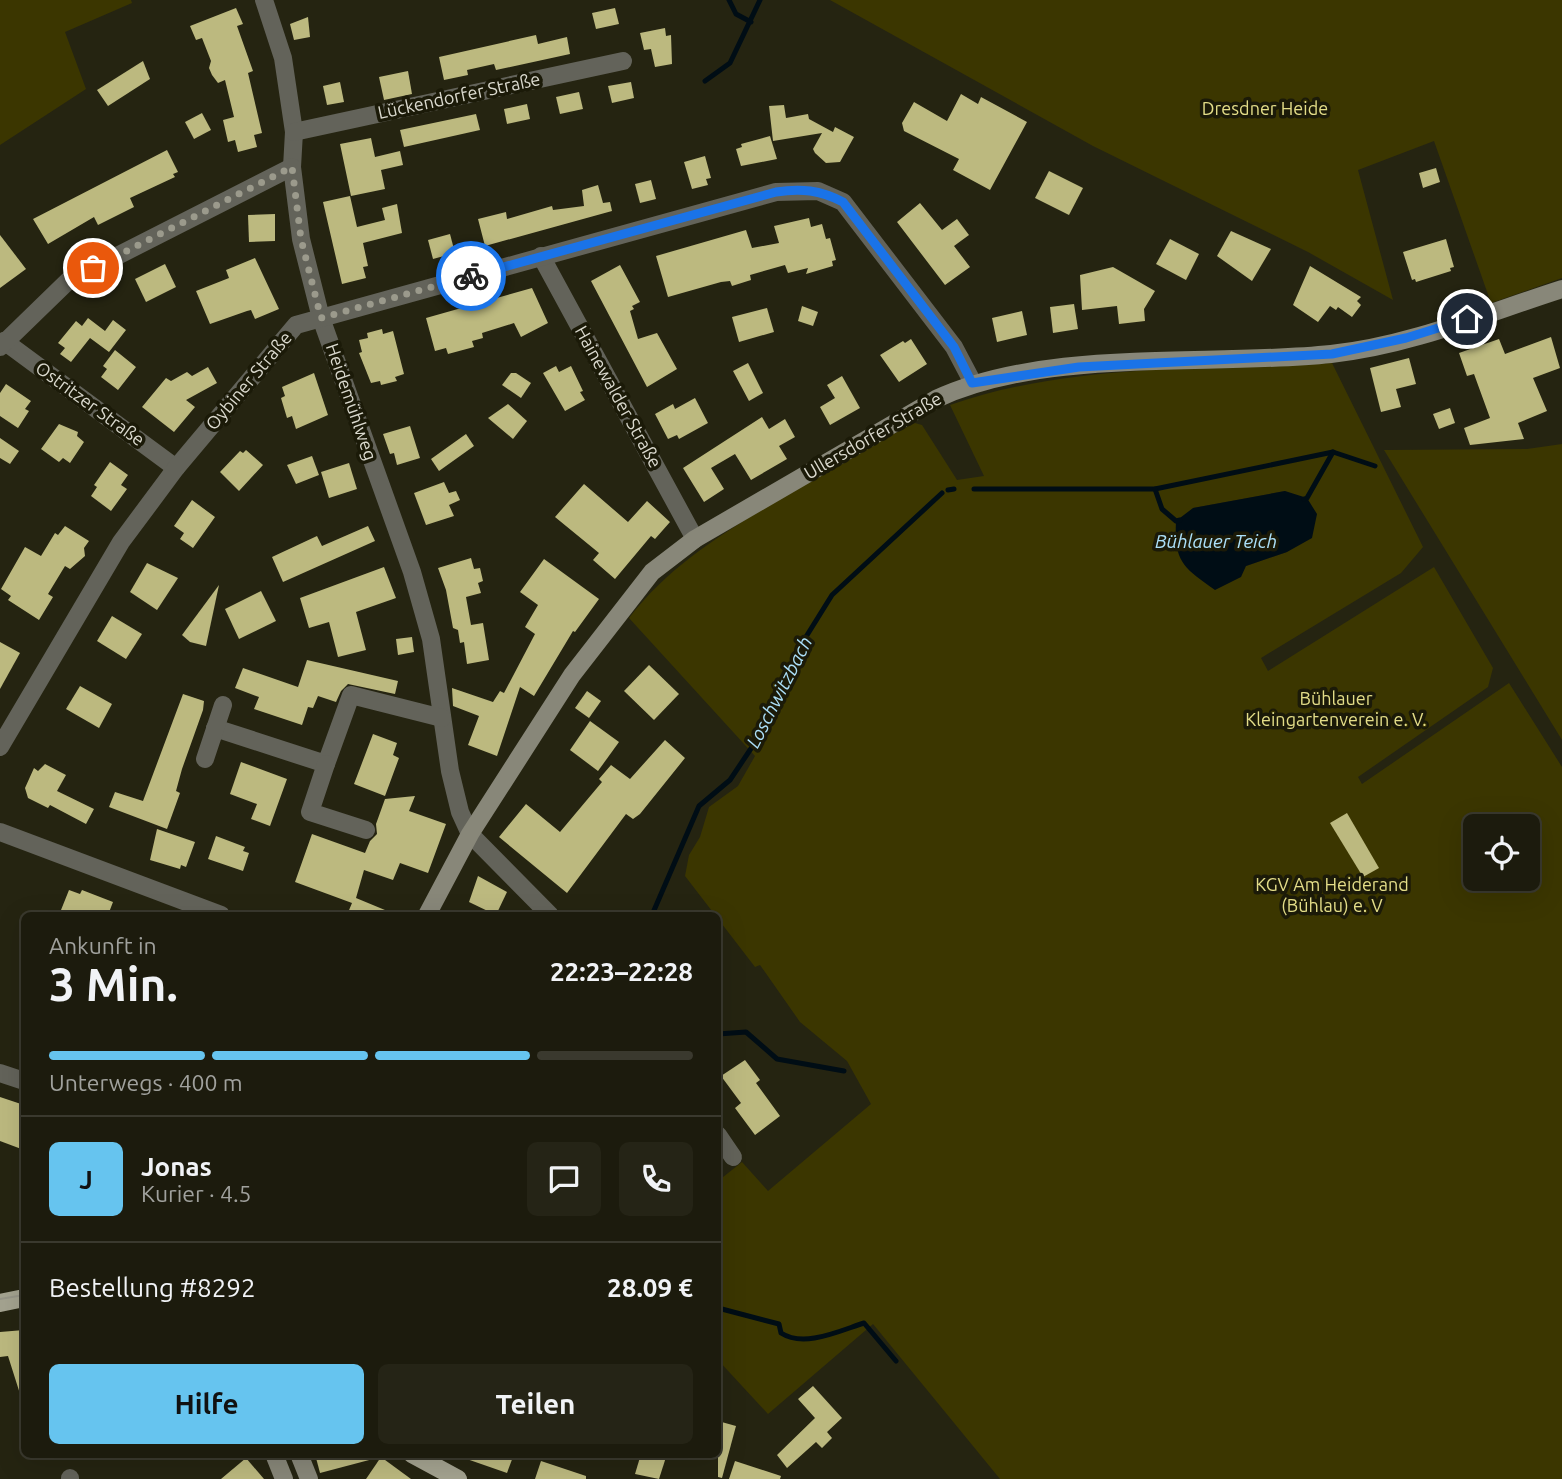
<!DOCTYPE html>
<html lang="de">
<head>
<meta charset="utf-8">
<style>
  :root { --surface:#1c1b0d; --page:#252416; --text:#f1f3f6; --muted:#a0a19d; --line:#3a392e; --accent:#66c4ef }
  body { margin:0; font-family:Ubuntu,sans-serif; background:var(--page); color:var(--text); height:100vh; display:flex; flex-direction:column; font-size:26px; white-space:nowrap }
  * { box-sizing:border-box; margin:0 }
  p { font-size:23px; color:var(--muted) }
  .icon { flex:none; width:38px; height:38px; fill:none; stroke:currentColor; stroke-width:2; stroke-linecap:round; stroke-linejoin:round }
  .map { position:relative; flex:1; overflow:hidden }
  .side { position:absolute; left:21px; top:912px; width:700px; height:546px; display:flex; flex-direction:column; background:var(--surface); border-radius:10px; box-shadow:0 7px 28px #0002,0 0 0 2px var(--line) }
  .side>* { flex:none }
  .fabs { position:absolute; left:1463px; top:814px; display:grid; gap:14px }
  .fabs a { display:grid; place-items:center; width:77px; height:77px; border-radius:10px; background:var(--surface); box-shadow:0 7px 28px #0002,0 0 0 2px var(--line); font-size:35px }
  .pin { position:absolute; display:grid; place-items:center; width:60px; height:60px; color:#fff; margin:-30px; border:4px solid #fff; border-radius:50%; box-shadow:0 2px 7px #0007 }
  .courier { position:absolute; display:grid; place-items:center; width:70px; height:70px; margin:-35px; border:5px solid #1a73e8; border-radius:50%; background:#fff; color:#222; box-shadow:0 2px 9px #0007 }
  .headline em { font-style:normal; font-weight:700 }
  .headline div { display:flex; flex-direction:column-reverse }
  .headline { display:flex; align-items:center; justify-content:space-between; height:119px; padding:0 28px }
  h1 { font-size:46px; font-weight:700; line-height:52px }
  .bar { display:grid; grid-template-columns:repeat(4,1fr); gap:10px 7px; align-content:center; height:84px; padding:0 28px }
  .bar i { height:9px; border-radius:5px; background:var(--line) }
  .bar .current { background:var(--accent) }
  .bar p { grid-column:span 4 }
  .line { display:flex; align-items:center; gap:18px; padding:0 28px; border-top:2px solid var(--line) }
  .line div { flex:1 }
  .round { display:grid; place-items:center; flex:none; width:74px; height:74px; border-radius:10px; background:var(--page) }
  .cta { display:flex; gap:14px; margin-top:auto; padding:14px 28px }
  .cta a { flex:1; height:80px; border-radius:10px; background:var(--accent); color:#111; font-size:28px; font-weight:700; line-height:80px; text-align:center }
  .cta a+a { background:var(--page); color:var(--text) }
  .map>svg:first-child { display:block }
</style>
</head>
<body>
<div class="map">
<svg width="1562" height="1479" viewBox="0 0 1562 1479">
  <rect width="100%" height="100%" fill="#252411"/>
  <!-- green -->
  <g fill="#3b3600" fill-rule="evenodd">
    <path d="M 0,0 L 131,0 L 132,3 L 65,32 L 86,89 L 0,145 Z"/>
    <path d="M 830,0 L 1562,0 L 1562,278 L 1491,303 L 1434,141 L 1358,170 L 1393,300 L 1308,252 L 1093,146 Z"/>
    <path d="M 1332,363 L 1423,547 L 1401,573 L 1261,658 L 1268,671 L 1434,567 L 1493,668 L 1488,687 L 1358,777 L 1362,784 L 1509,683 L 1562,767 L 1562,1479 L 1000,1479 L 873,1324 L 768,1414 L 718,1360 L 718,1181 L 742,1162 L 768,1191 L 871,1104 L 847,1061 L 800,1022 L 760,965 L 755,967 L 685,876 L 689,855 L 700,837 L 709,807 L 738,786 L 755,756 L 629,618 C 668,567 719,536 774,502 C 820,474 866,447 915,423 L 922,425 L 957,480 L 984,476 L 950,405 C 1070,363 1206,370 1332,363 ZM 1285,491 L 1287,552 L 1246,566 L 1193,508 ZM 1475,826 L 1528,826 L 1528,878 L 1475,878 Z"/>
    <path d="M 1562,444 L 1562,740 L 1384,450 L 1527,449 Z"/>
  </g>
  <!-- water -->
  <path fill="#000d15" d="M 1285,491 L 1307,498 L 1317,514 L 1312,538 L 1287,552 L 1246,566 L 1241,577 L 1215,590 C 1183,567 1174,562 1176,521 L 1193,508 Z"/>
  <g fill="none" stroke-linecap="round" stroke-linejoin="round">
    <!-- stream -->
    <g stroke="#000d15" stroke-width="5">
      <path d="M 729,0 L 736,14 L 751,22"/>
      <path d="M 705,81 L 730,63 L 760,0"/>
      <path d="M 974,489 L 1155,489 L 1333,452 L 1375,466"/>
      <path d="M 1155,489 L 1162,509 L 1176,521 L 1180,520"/>
      <path d="M 948,490 L 954,489"/>
      <path d="M 1304,499 L 1307,498 L 1333,452"/>
      <path d="M 652,915 L 699,806 L 730,780 L 754,744 L 804,640 L 832,595 L 942,493"/>
      <path d="M 718,1034 L 746,1032 L 777,1059 L 844,1071"/>
      <path d="M 718,1308 L 779,1324 L 781,1333 C 804,1348 839,1331 864,1323 L 896,1361"/>
    </g>
  </g>
  <!-- building -->
  <g fill="#bcb97f">
    <path d="M 236,8 L 243,24 L 237,26 L 253,71 L 248,73 L 262,133 L 254,135 L 257,147 L 238,152 L 235,140 L 228,142 L 223,120 L 234,117 L 225,80 L 218,83 L 212,75 L 209,68 L 211,61 L 202,38 L 196,40 L 190,26 Z"/>
    <path d="M 615,8 L 619,24 L 596,29 L 592,13 Z"/>
    <path d="M 308,17 L 310,37 L 294,40 L 290,24 Z"/>
    <path d="M 665,28 L 666,36 L 671,35 L 672,64 L 655,67 L 651,49 L 644,50 L 640,33 Z"/>
    <path d="M 536,35 L 538,44 L 567,37 L 570,54 L 496,70 L 494,64 L 467,70 L 468,75 L 444,80 L 439,57 Z"/>
    <path d="M 143,61 L 150,79 L 108,106 L 97,90 Z"/>
    <path d="M 408,71 L 412,94 L 384,100 L 379,77 Z"/>
    <path d="M 340,82 L 344,102 L 327,105 L 323,86 Z"/>
    <path d="M 631,82 L 634,98 L 612,103 L 608,86 Z"/>
    <path d="M 579,92 L 583,109 L 560,114 L 556,97 Z"/>
    <path d="M 961,94 L 978,104 L 981,97 L 1027,122 L 990,190 L 953,170 L 959,159 L 904,131 L 902,123 L 914,102 L 947,121 Z"/>
    <path d="M 527,104 L 530,119 L 507,124 L 504,109 Z"/>
    <path d="M 784,105 L 786,118 L 808,114 L 809,119 L 833,132 L 835,127 L 854,137 L 840,162 L 826,163 L 815,153 L 813,149 L 822,133 L 773,141 L 769,106 Z"/>
    <path d="M 202,113 L 211,130 L 194,139 L 185,122 Z"/>
    <path d="M 476,114 L 480,130 L 404,147 L 400,130 Z"/>
    <path d="M 770,136 L 777,159 L 741,166 L 736,149 L 742,147 L 741,144 Z"/>
    <path d="M 371,138 L 375,157 L 400,151 L 403,165 L 381,170 L 385,189 L 351,196 L 340,144 Z"/>
    <path d="M 167,150 L 178,172 L 173,174 L 175,177 L 130,198 L 134,207 L 98,225 L 94,217 L 48,244 L 33,219 Z"/>
    <path d="M 705,156 L 711,178 L 706,179 L 708,185 L 692,189 L 684,162 Z"/>
    <path d="M 1436,168 L 1440,182 L 1423,188 L 1419,173 Z"/>
    <path d="M 1049,171 L 1083,188 L 1069,215 L 1035,198 Z"/>
    <path d="M 651,180 L 656,199 L 640,203 L 635,184 Z"/>
    <path d="M 598,185 L 603,203 L 610,202 L 612,211 L 485,246 L 478,219 L 506,212 L 507,219 L 552,206 L 553,210 L 584,206 L 582,190 Z"/>
    <path d="M 350,196 L 357,227 L 385,220 L 382,208 L 397,204 L 402,233 L 363,243 L 368,266 L 363,267 L 366,278 L 342,284 L 323,202 Z"/>
    <path d="M 920,203 L 942,230 L 957,219 L 969,235 L 954,246 L 970,267 L 945,285 L 897,222 Z"/>
    <path d="M 275,214 L 275,241 L 249,242 L 248,215 Z"/>
    <path d="M 809,218 L 811,227 L 822,224 L 826,239 L 830,238 L 836,260 L 832,261 L 833,266 L 806,274 L 808,268 L 788,273 L 785,265 L 750,275 L 751,280 L 732,286 L 730,281 L 721,282 L 668,297 L 656,256 L 746,230 L 752,248 L 779,243 L 774,226 Z"/>
    <path d="M 1231,231 L 1271,249 L 1252,281 L 1217,256 Z"/>
    <path d="M 450,234 L 455,253 L 433,259 L 428,240 Z"/>
    <path d="M 0,235 L 26,269 L 0,288 Z"/>
    <path d="M 1170,239 L 1199,254 L 1186,280 L 1156,264 Z"/>
    <path d="M 1446,239 L 1454,267 L 1450,268 L 1451,271 L 1416,282 L 1415,279 L 1412,280 L 1403,252 Z"/>
    <path d="M 255,258 L 279,309 L 255,319 L 251,310 L 247,311 L 210,324 L 196,291 L 229,278 L 226,270 Z"/>
    <path d="M 165,264 L 176,287 L 146,302 L 135,279 Z"/>
    <path d="M 620,265 L 640,302 L 632,306 L 634,309 L 630,311 L 638,339 L 657,333 L 677,369 L 647,387 L 591,281 Z"/>
    <path d="M 1310,266 L 1361,297 L 1357,301 L 1361,305 L 1352,317 L 1338,307 L 1336,310 L 1330,306 L 1318,322 L 1293,305 Z"/>
    <path d="M 1113,267 L 1155,291 L 1144,309 L 1145,321 L 1119,324 L 1117,306 L 1082,310 L 1080,275 Z"/>
    <path d="M 532,288 L 548,323 L 521,337 L 514,323 L 482,333 L 483,338 L 472,341 L 474,347 L 448,354 L 446,348 L 435,351 L 426,318 Z"/>
    <path d="M 1074,304 L 1078,329 L 1053,333 L 1050,307 Z"/>
    <path d="M 802,306 L 818,312 L 813,326 L 798,321 Z"/>
    <path d="M 767,308 L 774,332 L 739,342 L 732,317 Z"/>
    <path d="M 1022,311 L 1027,335 L 997,342 L 992,318 Z"/>
    <path d="M 88,318 L 105,331 L 113,320 L 126,330 L 109,352 L 90,338 L 71,362 L 60,354 L 65,348 L 58,343 L 76,321 L 82,326 Z"/>
    <path d="M 382,329 L 383,334 L 393,331 L 404,374 L 395,377 L 397,381 L 381,385 L 380,381 L 371,383 L 359,353 L 362,352 L 359,340 L 368,338 L 367,333 Z"/>
    <path d="M 1551,337 L 1560,368 L 1533,378 L 1547,411 L 1518,423 L 1524,439 L 1470,445 L 1464,428 L 1490,418 L 1474,374 L 1467,376 L 1459,353 L 1499,339 L 1505,354 Z"/>
    <path d="M 911,339 L 927,364 L 899,382 L 880,355 L 903,341 L 905,343 Z"/>
    <path d="M 115,350 L 136,367 L 118,390 L 101,377 L 107,369 L 103,366 Z"/>
    <path d="M 1409,358 L 1416,384 L 1396,389 L 1401,407 L 1381,412 L 1370,368 Z"/>
    <path d="M 748,363 L 763,393 L 749,401 L 733,371 Z"/>
    <path d="M 556,366 L 559,372 L 571,366 L 583,391 L 580,392 L 585,400 L 565,411 L 543,373 Z"/>
    <path d="M 208,367 L 217,383 L 186,400 L 195,407 L 174,432 L 142,407 L 166,378 L 171,381 L 187,372 L 192,376 Z"/>
    <path d="M 314,373 L 328,415 L 296,429 L 292,416 L 287,418 L 281,398 L 285,396 L 282,387 Z"/>
    <path d="M 511,373 L 516,373 L 531,383 L 521,398 L 502,385 Z"/>
    <path d="M 842,376 L 860,408 L 830,425 L 820,407 L 835,398 L 827,385 Z"/>
    <path d="M 6,384 L 31,401 L 25,409 L 29,411 L 18,428 L 0,416 L 0,393 Z"/>
    <path d="M 695,398 L 708,423 L 679,439 L 677,435 L 668,439 L 655,414 L 673,404 L 675,409 Z"/>
    <path d="M 508,404 L 527,421 L 513,439 L 488,418 Z"/>
    <path d="M 1450,408 L 1455,423 L 1439,429 L 1433,414 Z"/>
    <path d="M 762,417 L 769,429 L 785,419 L 795,437 L 779,446 L 787,459 L 751,480 L 735,454 L 711,468 L 724,489 L 704,502 L 683,468 Z"/>
    <path d="M 59,424 L 78,432 L 77,436 L 84,442 L 70,463 L 63,458 L 59,462 L 41,449 Z"/>
    <path d="M 410,426 L 420,458 L 397,465 L 394,453 L 390,454 L 383,434 Z"/>
    <path d="M 466,434 L 474,446 L 439,471 L 431,459 Z"/>
    <path d="M 0,438 L 19,451 L 10,464 L 0,458 Z"/>
    <path d="M 246,450 L 263,465 L 239,491 L 220,472 L 240,451 L 243,453 Z"/>
    <path d="M 312,456 L 319,475 L 296,484 L 287,465 Z"/>
    <path d="M 110,462 L 128,475 L 121,485 L 127,489 L 111,511 L 91,496 L 97,487 L 94,485 Z"/>
    <path d="M 349,463 L 357,489 L 329,498 L 321,472 Z"/>
    <path d="M 444,482 L 449,493 L 456,491 L 460,500 L 449,505 L 454,516 L 426,525 L 414,493 Z"/>
    <path d="M 584,484 L 628,522 L 647,501 L 670,522 L 655,539 L 651,536 L 615,579 L 593,560 L 599,553 L 555,517 Z"/>
    <path d="M 192,500 L 215,517 L 193,548 L 180,539 L 184,533 L 174,526 Z"/>
    <path d="M 65,526 L 89,541 L 84,548 L 85,556 L 70,569 L 65,566 L 48,594 L 53,597 L 39,620 L 8,600 L 11,596 L 1,589 L 25,547 L 41,556 L 55,533 L 58,535 Z"/>
    <path d="M 368,526 L 375,541 L 283,582 L 272,557 L 317,536 L 322,546 Z"/>
    <path d="M 471,558 L 474,569 L 480,568 L 483,581 L 478,583 L 481,593 L 466,597 L 471,625 L 483,623 L 489,660 L 467,664 L 464,642 L 460,643 L 458,630 L 453,628 L 446,590 L 438,568 Z"/>
    <path d="M 544,559 L 599,599 L 575,632 L 573,631 L 534,696 L 520,687 L 497,756 L 468,745 L 479,716 L 453,706 L 452,688 L 493,702 L 500,691 L 504,693 L 535,634 L 525,627 L 538,605 L 520,592 Z"/>
    <path d="M 147,563 L 178,578 L 157,610 L 130,592 Z"/>
    <path d="M 384,567 L 396,598 L 356,612 L 366,650 L 338,657 L 329,622 L 309,628 L 300,598 Z"/>
    <path d="M 219,585 L 206,646 L 190,642 L 182,635 Z"/>
    <path d="M 261,591 L 276,621 L 239,639 L 225,609 Z"/>
    <path d="M 112,616 L 142,634 L 126,659 L 97,641 Z"/>
    <path d="M 412,637 L 414,652 L 398,655 L 396,639 Z"/>
    <path d="M 0,642 L 20,653 L 0,689 Z"/>
    <path d="M 307,660 L 398,681 L 395,694 L 348,684 L 341,691 L 336,702 L 318,696 L 313,708 L 308,707 L 302,725 L 254,709 L 259,697 L 235,688 L 243,668 L 298,687 Z"/>
    <path d="M 649,665 L 679,694 L 654,720 L 624,691 Z"/>
    <path d="M 80,686 L 112,704 L 99,728 L 66,709 Z"/>
    <path d="M 587,691 L 601,701 L 589,718 L 575,708 Z"/>
    <path d="M 183,694 L 204,701 L 203,710 L 182,769 L 176,791 L 180,793 L 167,829 L 109,807 L 115,792 L 143,801 Z"/>
    <path d="M 590,721 L 619,742 L 598,771 L 570,750 Z"/>
    <path d="M 373,734 L 397,743 L 393,755 L 399,758 L 385,796 L 354,784 Z"/>
    <path d="M 665,740 L 685,758 L 640,814 L 633,819 L 626,814 L 567,893 L 499,837 L 526,804 L 560,832 L 602,782 L 599,779 L 611,765 L 630,779 Z"/>
    <path d="M 241,762 L 287,779 L 270,826 L 251,819 L 257,804 L 230,794 Z"/>
    <path d="M 45,764 L 66,775 L 57,791 L 94,809 L 86,824 L 50,805 L 48,808 L 28,798 L 25,788 L 34,768 L 38,771 Z"/>
    <path d="M 415,796 L 409,811 L 446,824 L 428,873 L 400,863 L 393,880 L 364,870 L 356,898 L 397,915 L 347,915 L 352,903 L 295,882 L 312,834 L 365,853 L 370,841 L 377,834 L 376,824 L 385,799 Z"/>
    <path d="M 1347,813 L 1379,868 L 1363,877 L 1330,823 Z"/>
    <path d="M 157,829 L 195,842 L 186,867 L 181,865 L 180,869 L 150,860 Z"/>
    <path d="M 216,836 L 245,847 L 243,851 L 249,853 L 243,871 L 208,859 Z"/>
    <path d="M 478,876 L 507,892 L 496,915 L 469,902 Z"/>
    <path d="M 69,890 L 80,894 L 82,890 L 113,902 L 108,915 L 59,915 Z"/>
    <path d="M 745,1060 L 760,1080 L 756,1083 L 780,1116 L 755,1135 L 735,1108 L 741,1103 L 721,1076 Z"/>
    <path d="M 0,1097 L 24,1105 L 24,1150 L 0,1141 Z"/>
    <path d="M 24,1330 L 24,1397 L 21,1397 L 8,1356 L 0,1357 L 0,1332 Z"/>
    <path d="M 813,1386 L 842,1418 L 827,1432 L 832,1438 L 822,1448 L 816,1442 L 787,1468 L 777,1455 L 815,1418 L 798,1399 Z"/>
    <path d="M 718,1421 L 736,1426 L 722,1478 L 718,1477 Z"/>
    <path d="M 315,1454 L 373,1454 L 373,1459 L 320,1473 Z"/>
    <path d="M 461,1454 L 514,1454 L 507,1473 L 461,1457 Z"/>
    <path d="M 641,1454 L 667,1454 L 659,1479 L 635,1474 Z"/>
    <path d="M 381,1457 L 411,1479 L 366,1479 Z"/>
    <path d="M 246,1458 L 264,1479 L 221,1479 Z"/>
    <path d="M 541,1461 L 586,1476 L 586,1479 L 535,1479 Z"/>
    <path d="M 735,1461 L 781,1476 L 780,1479 L 729,1479 Z"/>
  </g>
  <g fill="none" stroke-linecap="round" stroke-linejoin="round">
    <!-- street -->
    <g stroke="#63635a" stroke-width="18">
      <path d="M 264,0 L 283,58 L 294,132 L 292,167 L 301,239 L 321,318 L 412,572 L 431,639 L 450,771 L 460,812 L 470,834 L 550,915"/>
      <path d="M 294,132 L 623,61"/>
      <path d="M 541,256 L 695,539"/>
      <path d="M 4,341 L 176,468"/>
      <path d="M 0,347 L 68,281 L 292,167"/>
      <path d="M 215,728 L 326,764 L 351,695 L 442,718"/>
      <path d="M 0,747 L 121,542 L 176,468 L 296,325 L 776,192 L 818,191 L 843,202 L 954,347 L 973,383"/>
      <path d="M 205,759 L 223,705"/>
      <path d="M 326,764 L 310,812 L 366,830"/>
      <path d="M 0,832 L 221,915"/>
      <path d="M 0,1073 L 24,1081"/>
      <path d="M 718,1135 L 733,1157"/>
      <path d="M 70,1478 L 70,1479"/>
    </g>
    <!-- secondary -->
    <g stroke="#888779" stroke-width="18">
      <path d="M 427,915 L 470,834 L 572,675 L 652,572 L 695,539 L 936,399 C 1048,347 1208,367 1331,354 C 1409,346 1487,313 1562,289"/>
      <path d="M 274,1454 L 284,1479"/>
      <path d="M 299,1454 L 309,1479"/>
    </g>
    <!-- primary -->
    <g stroke="#a4a390" stroke-width="18">
      <path d="M 0,1303 L 24,1298"/>
      <path d="M 412,1454 L 458,1479"/>
    </g>
    <!-- tram -->
    <path stroke="#979688" stroke-width="2" d="M 0,1299 L 24,1295"/>
  </g>
  <g fill="none" stroke-linecap="round" stroke-linejoin="round">
    <!-- done -->
    <path stroke="#9b9a8c" stroke-width="7" stroke-dasharray="0 12.6" d="M 93,268 L 292,167 L 301,239 L 321,318 L 471,276"/>
    <!-- route -->
    <path stroke="#1a73e8" stroke-width="9" d="M 471,276 L 776,192 C 801,188 820,190 843,202 L 954,347 L 972,383 L 1079,367 L 1332,354 L 1406,338 L 1467,319"/>
  </g>
  <g text-anchor="middle" stroke-width="7" stroke-linejoin="round" paint-order="stroke">
    <!-- street labels -->
    <g font-size="18" fill="#dad9ce" stroke="#1b1a08">
      <text transform="translate(459 96) rotate(-12)" y="6">Lückendorfer Straße</text>
      <text transform="translate(249 381) rotate(-50)" y="6">Oybiner Straße</text>
      <text transform="translate(618 397) rotate(61)" y="6">Hainewalder Straße</text>
      <text transform="translate(351 402) rotate(71)" y="6">Heidemühlweg</text>
      <text transform="translate(90 404) rotate(36)" y="6">Ostritzer Straße</text>
      <text transform="translate(873 436) rotate(-30)" y="6">Ullersdorfer Straße</text>
    </g>
    <!-- park labels -->
    <g font-size="18" fill="#e3dd88" stroke="#1b1a08">
      <text x="1265" y="115">Dresdner Heide</text>
      <text x="1336" y="705">Bühlauer<tspan x="1336" dy="21">Kleingartenverein e. V.</tspan></text>
      <text x="1332" y="891">KGV Am Heiderand<tspan x="1332" dy="21">(Bühlau) e. V</tspan></text>
    </g>
    <!-- water labels -->
    <g font-size="19" font-style="italic" fill="#ace0f9" stroke="#1b1a08">
      <text x="1216" y="548">Bühlauer Teich</text>
      <text transform="translate(779 692) rotate(-63)" y="7">Loschwitzbach</text>
    </g>
  </g>
</svg>
<div class="fabs">
<a><svg class="icon" aria-label="locate" viewBox="0 0 24 24"><circle cx="12" cy="12" r="6"/><path d="M12 2v4M12 18v4M2 12h4M18 12h4"/></svg></a>
</div>
<div class="pin" style="left:93px;top:268px;background:#ea580c"><svg class="icon" aria-label="bag" viewBox="0 0 24 24"><path d="M5 8h14l-1 12H6zM9 8a3 3 0 0 1 6 0"/></svg></div>
<div class="pin" style="left:1467px;top:319px;background:#1f2937"><svg class="icon" aria-label="home" viewBox="0 0 24 24"><path d="M3 11l9-7 9 7M6 9v11h12V9"/></svg></div>
<div class="courier" style="left:471px;top:276px"><svg class="icon" aria-label="bike" viewBox="0 0 24 24"><circle cx="6" cy="16" r="4"/><circle cx="18" cy="16" r="4"/><path d="M6 16l4-8h5l3 8M10 8l3 8H6M13 5h3"/></svg></div>
<section class="side">
<div class="headline"><div><h1>3 Min.</h1><p>Ankunft in</p></div><em>22:23–22:28</em></div>
<div class="bar"><i class="current"></i><i class="current"></i><i class="current"></i><i></i><p>Unterwegs · 400 m</p></div>
<div class="line" style="height:126px"><b class="round" style="background:var(--accent);color:#111">J</b><div><b>Jonas</b><p>Kurier · 4.5</p></div><a class="round"><svg class="icon" aria-label="chat" viewBox="0 0 24 24"><path d="M4 5h16v11H9l-5 4z"/></svg></a><a class="round"><svg class="icon" aria-label="phone" viewBox="0 0 24 24"><path d="M5 4h4l2 5-3 2q2 4 5 5l2-3 5 2v4C11 20 4 13 5 4z"/></svg></a></div>
<div class="line" style="height:91px"><div>Bestellung #8292</div><b>28.09 €</b></div>
<div class="cta"><a>Hilfe</a><a>Teilen</a></div>
</section>
</div>
</body>
</html>
